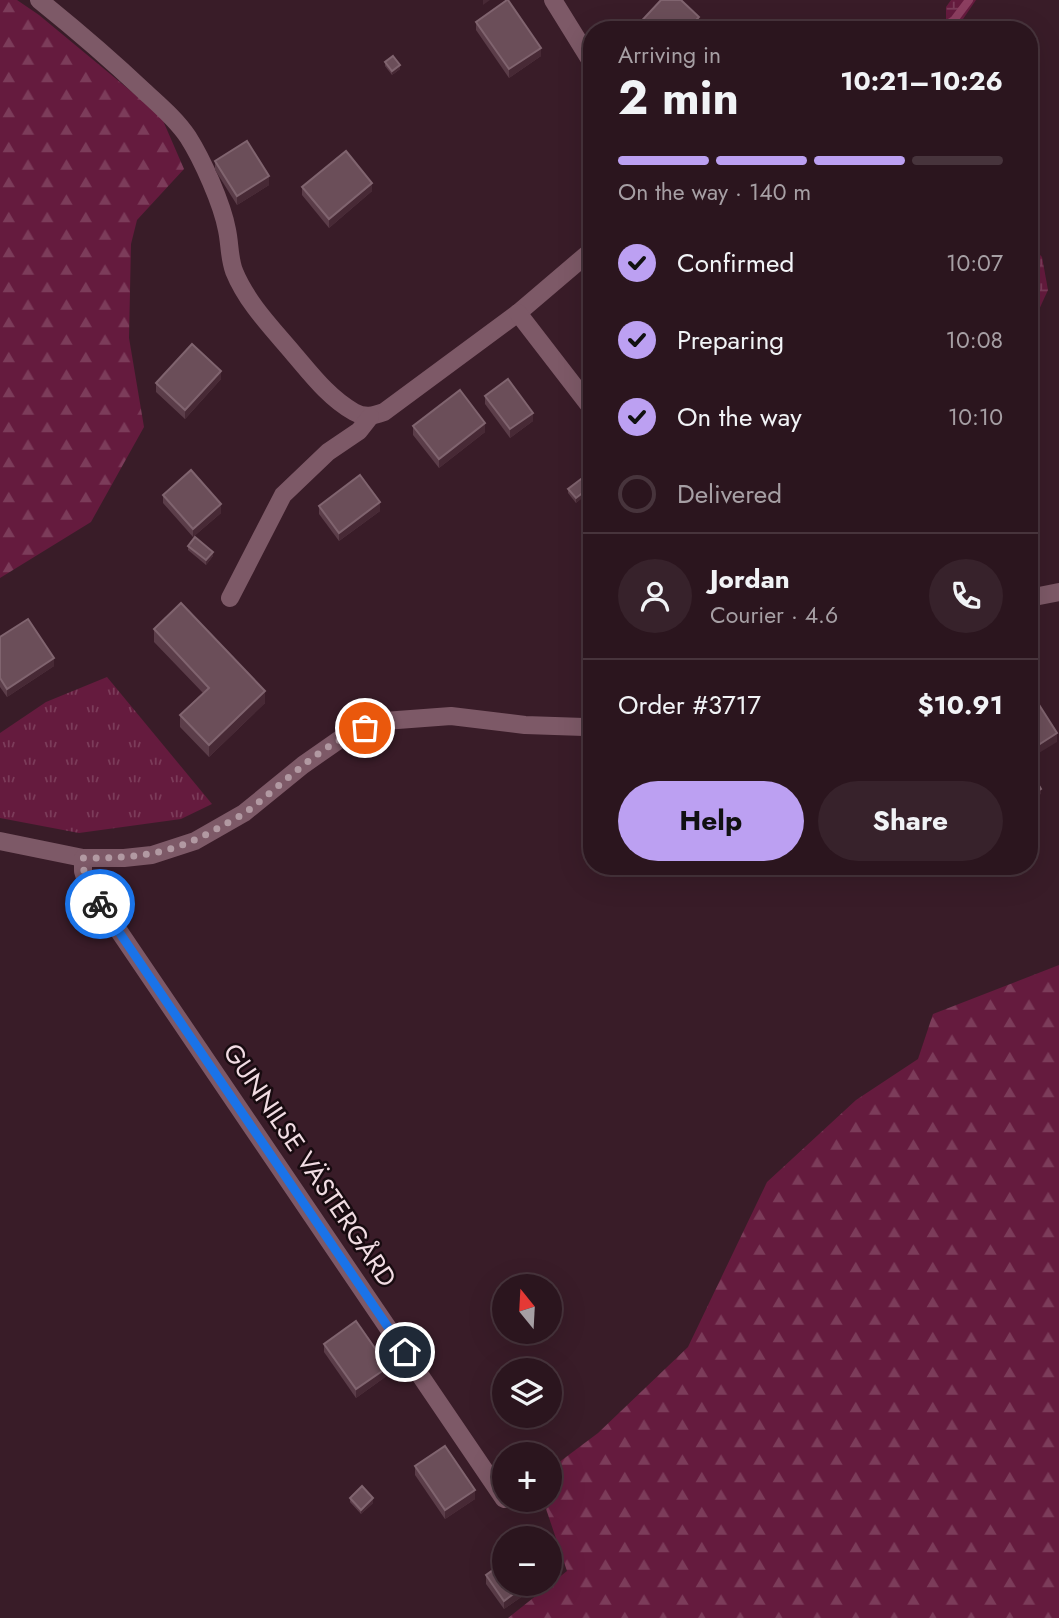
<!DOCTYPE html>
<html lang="en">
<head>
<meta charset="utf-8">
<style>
  :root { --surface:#2b151e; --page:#37222b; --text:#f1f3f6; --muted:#a69fa4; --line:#47343c; --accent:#bca0f2 }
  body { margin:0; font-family:Jost,sans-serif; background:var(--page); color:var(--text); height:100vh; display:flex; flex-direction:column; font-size:26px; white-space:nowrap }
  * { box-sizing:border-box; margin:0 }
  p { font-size:23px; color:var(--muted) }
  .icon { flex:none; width:38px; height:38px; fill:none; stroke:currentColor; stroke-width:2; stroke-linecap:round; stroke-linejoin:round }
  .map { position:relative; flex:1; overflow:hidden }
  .drawer { position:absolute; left:583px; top:21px; width:455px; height:854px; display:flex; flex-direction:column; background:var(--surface); border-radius:28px; box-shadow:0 7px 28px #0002,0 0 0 2px var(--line) }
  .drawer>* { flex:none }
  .needle { width:46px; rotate:342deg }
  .controls { position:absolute; left:492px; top:1274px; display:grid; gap:14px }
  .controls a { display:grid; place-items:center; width:70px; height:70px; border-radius:50%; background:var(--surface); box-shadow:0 7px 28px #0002,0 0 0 2px var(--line); font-size:35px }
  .pin { position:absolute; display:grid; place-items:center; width:60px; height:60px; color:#fff; margin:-30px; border:4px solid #fff; border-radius:50%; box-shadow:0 2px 7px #0007 }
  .courier { position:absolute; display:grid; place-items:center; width:70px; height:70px; margin:-35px; border:5px solid #1a73e8; border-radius:50%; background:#fff; color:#222; box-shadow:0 2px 9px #0007 }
  .overview em { font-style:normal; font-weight:700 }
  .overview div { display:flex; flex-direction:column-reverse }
  .overview { display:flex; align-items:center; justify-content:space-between; height:119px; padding:0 35px }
  h1 { font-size:46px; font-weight:700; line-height:52px }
  .bar { display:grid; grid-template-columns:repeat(4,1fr); gap:10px 7px; align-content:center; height:84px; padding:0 35px }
  .bar i { height:9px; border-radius:5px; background:var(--line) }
  .bar .selected { background:var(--accent) }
  .bar p { grid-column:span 4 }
  .line { display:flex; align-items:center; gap:18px; padding:0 35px; border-top:2px solid var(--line) }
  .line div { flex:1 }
  .round { display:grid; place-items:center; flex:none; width:74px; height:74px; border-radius:37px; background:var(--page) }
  ol { padding:0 35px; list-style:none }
  li { display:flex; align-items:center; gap:21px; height:77px }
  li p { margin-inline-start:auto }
  li .icon { padding:7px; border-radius:50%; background:var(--accent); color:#111; stroke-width:4 }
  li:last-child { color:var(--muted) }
  li i { width:38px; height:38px; border:4px solid var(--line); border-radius:50% }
  .action { display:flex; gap:14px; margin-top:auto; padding:14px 35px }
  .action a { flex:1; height:80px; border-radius:42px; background:var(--accent); color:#111; font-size:28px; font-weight:700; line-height:80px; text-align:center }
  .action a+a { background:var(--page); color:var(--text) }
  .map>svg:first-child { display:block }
</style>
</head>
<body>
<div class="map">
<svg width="1059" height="1618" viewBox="0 0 1059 1618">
  <defs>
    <pattern id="grass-tufts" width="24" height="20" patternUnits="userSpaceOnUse" patternTransform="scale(1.75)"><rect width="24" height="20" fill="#651b3e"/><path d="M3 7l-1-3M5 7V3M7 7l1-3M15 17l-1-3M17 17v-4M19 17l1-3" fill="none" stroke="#7c3c5a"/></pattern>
    <pattern id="forest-firs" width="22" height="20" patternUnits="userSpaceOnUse" patternTransform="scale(1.75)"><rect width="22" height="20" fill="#651b3e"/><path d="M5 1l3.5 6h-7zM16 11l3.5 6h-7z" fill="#7c3c5a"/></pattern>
    <pattern id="wetland-marsh" width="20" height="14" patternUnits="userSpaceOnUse" patternTransform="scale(1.75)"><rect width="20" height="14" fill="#651b3e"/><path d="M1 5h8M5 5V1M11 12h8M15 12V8" fill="none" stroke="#7c3c5a"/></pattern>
  </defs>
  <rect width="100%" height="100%" fill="#391c28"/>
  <!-- grass -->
  <path fill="url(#grass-tufts)" d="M 107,677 L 212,804 L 181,819 L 79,833 L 0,818 L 0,733 L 46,702 Z"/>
  <!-- forest -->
  <g fill="url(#forest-firs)">
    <path d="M 0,0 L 17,0 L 39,15 L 161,116 L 184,169 L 137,220 L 131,244 L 129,338 L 144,427 L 91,522 L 0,578 Z"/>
    <path d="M 1059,965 L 1059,1618 L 508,1618 L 567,1571 L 543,1500 L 550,1500 L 550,1469 L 598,1433 L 688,1347 L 767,1182 L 856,1100 L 918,1059 L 933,1014 Z"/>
  </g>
  <!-- wetland -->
  <g fill="url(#wetland-marsh)">
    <path d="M 951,0 L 976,0 L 963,19 L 965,30 L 946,30 L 946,7 Z"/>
    <path d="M 1029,243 L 1042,257 L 1048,290 L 1037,314 L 1029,303 Z"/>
  </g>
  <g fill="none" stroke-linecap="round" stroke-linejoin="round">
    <!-- stream -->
    <path stroke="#8c3e60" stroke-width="8" d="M 938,30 L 954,20 L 969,0"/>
    <!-- minor -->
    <g stroke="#7d5967" stroke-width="18">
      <path d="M 39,0 C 75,29 110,59 144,91 C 159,105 176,119 188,137 C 202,159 222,203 227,230 C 230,244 229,257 234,271 C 247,303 272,328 293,353 C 311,374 329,398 354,412 C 365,418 373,416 384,412 L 518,313 L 592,250"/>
      <path d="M 553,0 L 592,63"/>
      <path d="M 518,313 L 592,409"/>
      <path d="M 230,598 L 283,495 L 328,452 L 359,431 L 370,417"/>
      <path d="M 1029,598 L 1059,592"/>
      <path d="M 0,841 L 83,858 L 124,858 L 152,855 L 195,841 L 244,813 L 303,765 L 346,735 L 384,721 L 451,716 L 525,725 L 584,727 L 592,726"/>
      <path d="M 83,858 L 83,871 L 87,884 L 504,1499"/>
    </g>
  </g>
  <!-- wall -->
  <g fill="#5b3d49">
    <path d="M 476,22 L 541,56 L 509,78 L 476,30 Z"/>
    <path d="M 385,62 L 400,69 L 392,75 L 385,66 Z"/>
    <path d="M 215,161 L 269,185 L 237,205 L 215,170 Z"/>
    <path d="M 302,187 L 372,191 L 329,228 L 302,195 Z"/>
    <path d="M 221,379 L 185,419 L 156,392 L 156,383 Z"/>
    <path d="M 485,396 L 533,421 L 510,438 L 485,404 Z"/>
    <path d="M 413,426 L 485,432 L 439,468 L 413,435 Z"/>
    <path d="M 568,489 L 589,492 L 576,503 L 568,493 Z"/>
    <path d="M 163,495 L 221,513 L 193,537 L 163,503 Z"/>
    <path d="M 319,506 L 380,511 L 339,541 L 319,514 Z"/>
    <path d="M 188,546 L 213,556 L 206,565 L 188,550 Z"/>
    <path d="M 154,629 L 265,703 L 209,757 L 180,727 L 180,715 L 203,693 L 154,642 Z"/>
    <path d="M 0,637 L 54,666 L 7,697 L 0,687 Z"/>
    <path d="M 324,1344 L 388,1375 L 356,1398 L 324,1352 Z"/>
    <path d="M 415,1466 L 475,1499 L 445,1519 L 415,1475 Z"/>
    <path d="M 350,1498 L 373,1503 L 361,1514 L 350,1502 Z"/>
    <path d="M 486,1575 L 530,1584 L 530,1591 L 504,1609 L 486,1584 Z"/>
  </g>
  <!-- shaded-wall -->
  <g fill="#472935">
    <path d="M 483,0 L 490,0 L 483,5 Z"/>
    <path d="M 699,17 L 699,26 L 695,30 L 687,30 Z"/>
    <path d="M 541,48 L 541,56 L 509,78 L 509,69 Z"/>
    <path d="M 400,65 L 400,69 L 392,75 L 392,71 Z"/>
    <path d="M 269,176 L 269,185 L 237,205 L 237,196 Z"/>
    <path d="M 372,183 L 372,191 L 329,228 L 329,219 Z"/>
    <path d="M 221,371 L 221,379 L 185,419 L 185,410 Z"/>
    <path d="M 533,413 L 533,421 L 510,438 L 510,429 Z"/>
    <path d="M 485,423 L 485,432 L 439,468 L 439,459 Z"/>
    <path d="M 589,488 L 589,492 L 576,503 L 576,498 Z"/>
    <path d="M 380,502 L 380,511 L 339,541 L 339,533 Z"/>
    <path d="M 221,504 L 221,513 L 193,537 L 193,529 Z"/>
    <path d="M 213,552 L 213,556 L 206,565 L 206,560 Z"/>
    <path d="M 54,658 L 54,666 L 7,697 L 7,689 Z"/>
    <path d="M 265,691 L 265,703 L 209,757 L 209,745 Z"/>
    <path d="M 1057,733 L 1057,742 L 1029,759 L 1029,751 Z"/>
    <path d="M 1041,789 L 1041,794 L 1029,801 L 1029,796 Z"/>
    <path d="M 388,1367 L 388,1375 L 356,1398 L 356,1389 Z"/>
    <path d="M 475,1490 L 475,1499 L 445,1519 L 445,1510 Z"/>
    <path d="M 373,1498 L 373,1503 L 361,1514 L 361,1510 Z"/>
    <path d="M 527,1584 L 530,1584 L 530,1591 L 504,1609 L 504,1601 Z"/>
  </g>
  <!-- building -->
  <g fill="#6b4e59" stroke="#80646f" stroke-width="2">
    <path d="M 507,0 L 508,0 L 541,48 L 509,69 L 476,22 Z"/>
    <path d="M 661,0 L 681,0 L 699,17 L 687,30 L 635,30 L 634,29 Z"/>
    <path d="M 393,56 L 400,65 L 392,71 L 385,62 Z"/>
    <path d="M 247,141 L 269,176 L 237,196 L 215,161 Z"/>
    <path d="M 346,151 L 372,183 L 329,219 L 302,187 Z"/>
    <path d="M 192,344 L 221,371 L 185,410 L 156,383 Z"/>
    <path d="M 508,379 L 533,413 L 510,429 L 485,396 Z"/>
    <path d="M 460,390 L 485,423 L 439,459 L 413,426 Z"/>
    <path d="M 191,470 L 221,504 L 193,529 L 163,495 Z"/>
    <path d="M 360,475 L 380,502 L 339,533 L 319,506 Z"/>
    <path d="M 581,479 L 589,488 L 576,498 L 568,489 Z"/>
    <path d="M 195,537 L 213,552 L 206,560 L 188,546 Z"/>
    <path d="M 181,603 L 265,691 L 209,745 L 180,715 L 209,688 L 154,629 Z"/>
    <path d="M 28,619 L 54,658 L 7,689 L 0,678 L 0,637 Z"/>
    <path d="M 1029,689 L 1057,733 L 1029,751 Z"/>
    <path d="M 1035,779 L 1041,789 L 1029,796 L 1029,782 Z"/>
    <path d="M 356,1321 L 388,1367 L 356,1389 L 324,1344 Z"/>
    <path d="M 445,1446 L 475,1490 L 445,1510 L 415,1466 Z"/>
    <path d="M 362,1486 L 373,1498 L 361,1510 L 350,1498 Z"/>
    <path d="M 504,1562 L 504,1584 L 527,1584 L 504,1601 L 486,1575 Z"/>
  </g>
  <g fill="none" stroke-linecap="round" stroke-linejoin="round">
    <!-- done -->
    <path stroke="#b199a2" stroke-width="7" stroke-dasharray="0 12.6" d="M 100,904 C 89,887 83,879 83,858 C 137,858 171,855 218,828 C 227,823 237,818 246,812 C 285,783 319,745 365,728"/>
    <!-- route -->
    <path stroke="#1a73e8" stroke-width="9" d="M 100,904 L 405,1352"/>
  </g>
  <g text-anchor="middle" stroke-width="5" stroke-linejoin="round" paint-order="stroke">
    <!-- street labels -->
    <g font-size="26" fill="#f1dce3" stroke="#180b10">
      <text transform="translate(310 1165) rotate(56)" y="9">GUNNILSE VÄSTERGÅRD</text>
    </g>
  </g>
</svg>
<div class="controls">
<a><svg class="needle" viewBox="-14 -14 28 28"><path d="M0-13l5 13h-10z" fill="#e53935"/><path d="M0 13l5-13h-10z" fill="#a69fa4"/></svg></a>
<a><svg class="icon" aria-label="layers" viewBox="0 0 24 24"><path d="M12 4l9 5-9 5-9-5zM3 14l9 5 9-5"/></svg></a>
<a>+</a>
<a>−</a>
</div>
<div class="pin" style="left:365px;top:728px;background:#ea580c"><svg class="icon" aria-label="bag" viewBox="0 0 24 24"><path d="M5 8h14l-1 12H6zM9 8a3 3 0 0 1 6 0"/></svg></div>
<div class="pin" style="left:405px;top:1352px;background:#1f2937"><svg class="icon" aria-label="home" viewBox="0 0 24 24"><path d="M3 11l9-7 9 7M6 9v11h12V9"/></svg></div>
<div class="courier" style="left:100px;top:904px"><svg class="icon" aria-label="bike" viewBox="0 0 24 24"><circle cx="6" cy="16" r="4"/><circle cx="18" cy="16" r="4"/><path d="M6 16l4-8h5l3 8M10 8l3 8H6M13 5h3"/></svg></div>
<section class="drawer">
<div class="overview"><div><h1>2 min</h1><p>Arriving in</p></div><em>10:21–10:26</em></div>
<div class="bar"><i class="selected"></i><i class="selected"></i><i class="selected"></i><i></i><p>On the way · 140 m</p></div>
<ol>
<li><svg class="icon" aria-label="check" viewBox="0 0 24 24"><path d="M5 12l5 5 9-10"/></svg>Confirmed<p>10:07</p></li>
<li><svg class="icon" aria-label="check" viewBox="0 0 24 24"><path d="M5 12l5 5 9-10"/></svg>Preparing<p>10:08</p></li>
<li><svg class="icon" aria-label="check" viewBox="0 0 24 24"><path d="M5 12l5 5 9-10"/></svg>On the way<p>10:10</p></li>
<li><i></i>Delivered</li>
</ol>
<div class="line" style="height:126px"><a class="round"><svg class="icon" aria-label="person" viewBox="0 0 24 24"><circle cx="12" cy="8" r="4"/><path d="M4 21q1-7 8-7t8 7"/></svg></a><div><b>Jordan</b><p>Courier · 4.6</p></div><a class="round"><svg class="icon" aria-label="phone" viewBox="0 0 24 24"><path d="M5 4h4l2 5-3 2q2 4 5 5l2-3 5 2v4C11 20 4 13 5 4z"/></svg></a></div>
<div class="line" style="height:91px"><div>Order #3717</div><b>$10.91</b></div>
<div class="action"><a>Help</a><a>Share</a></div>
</section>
</div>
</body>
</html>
